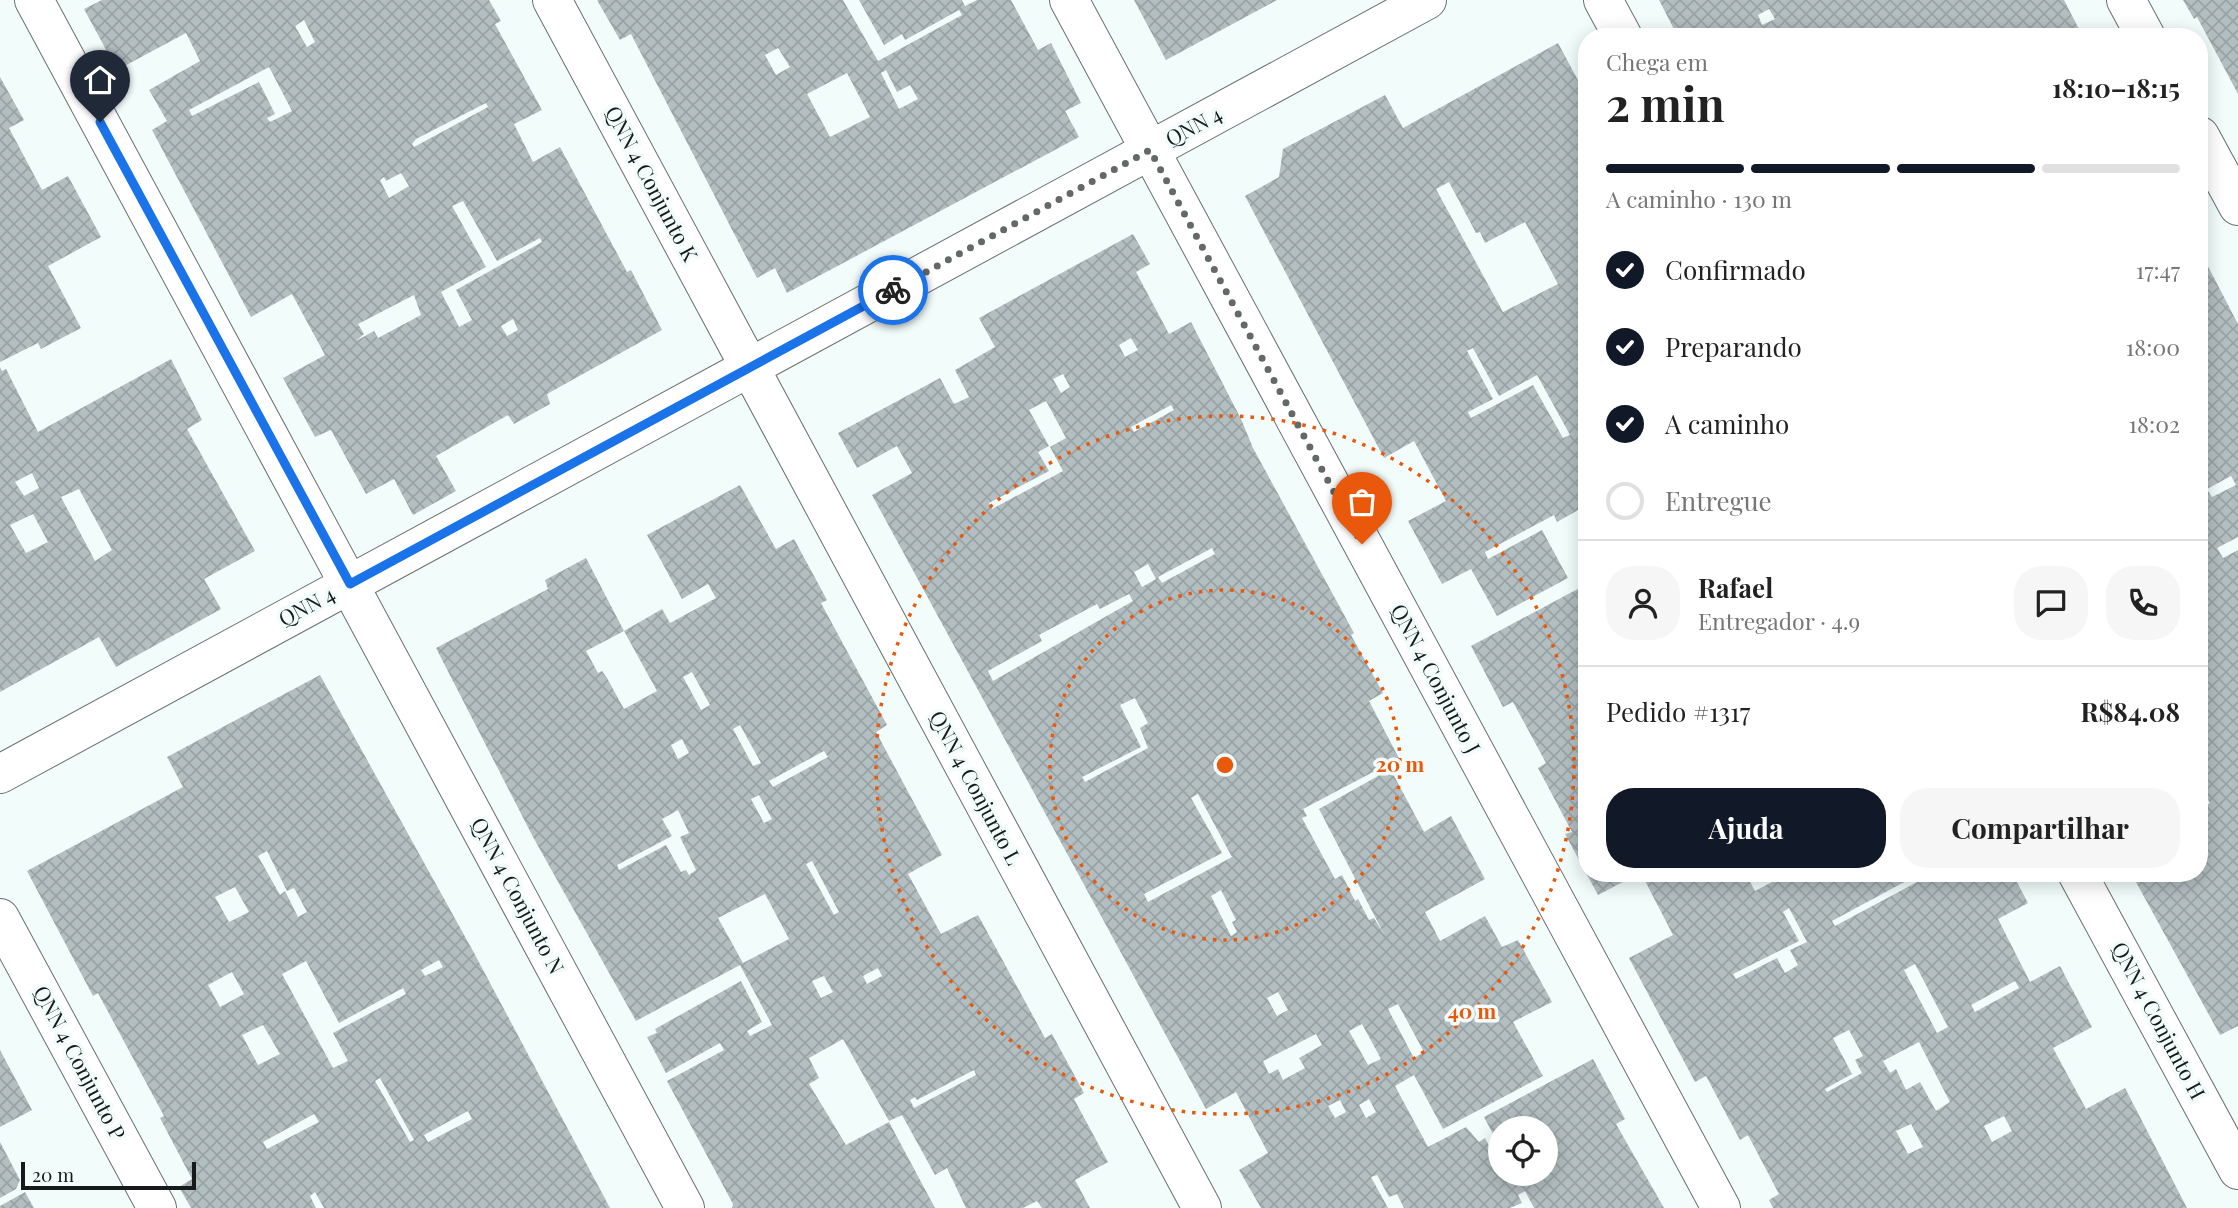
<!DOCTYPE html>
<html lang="pt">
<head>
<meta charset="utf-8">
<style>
  :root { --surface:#fff; --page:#f6f6f6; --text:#222; --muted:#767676; --line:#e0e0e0; --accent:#111827 }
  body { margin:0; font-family:"Playfair Display",serif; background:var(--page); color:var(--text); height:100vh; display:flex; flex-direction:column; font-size:26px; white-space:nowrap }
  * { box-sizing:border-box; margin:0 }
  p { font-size:23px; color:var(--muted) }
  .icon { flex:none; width:38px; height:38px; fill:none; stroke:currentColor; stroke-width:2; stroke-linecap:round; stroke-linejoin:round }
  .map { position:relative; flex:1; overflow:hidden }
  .panel { position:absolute; left:1578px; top:28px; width:630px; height:854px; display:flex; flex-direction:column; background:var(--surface); border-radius:28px; box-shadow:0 4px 18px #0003 }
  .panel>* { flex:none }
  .tools { position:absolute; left:1488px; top:1116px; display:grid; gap:14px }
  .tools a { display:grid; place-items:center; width:70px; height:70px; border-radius:50%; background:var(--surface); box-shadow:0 4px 18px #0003; font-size:35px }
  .scale { position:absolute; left:21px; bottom:18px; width:175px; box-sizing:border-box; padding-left:7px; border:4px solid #161a1a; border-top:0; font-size:19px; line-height:24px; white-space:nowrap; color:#161a1a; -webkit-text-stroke:5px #f2fdfb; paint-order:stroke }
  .pin { position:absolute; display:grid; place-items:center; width:60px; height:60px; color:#fff; margin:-72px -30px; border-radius:50% 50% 50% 0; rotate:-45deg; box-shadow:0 0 7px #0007 }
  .pin .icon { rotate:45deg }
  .courier { position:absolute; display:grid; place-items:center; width:70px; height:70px; margin:-35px; border:5px solid #1a73e8; border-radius:50%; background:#fff; color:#222; box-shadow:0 2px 9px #0007 }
  .head em { font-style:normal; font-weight:700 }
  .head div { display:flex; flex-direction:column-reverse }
  .head { display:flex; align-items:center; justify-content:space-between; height:119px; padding:0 28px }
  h1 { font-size:46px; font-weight:700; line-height:52px }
  .bar { display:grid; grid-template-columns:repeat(4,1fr); gap:10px 7px; align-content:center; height:84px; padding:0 28px }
  .bar i { height:9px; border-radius:5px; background:var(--line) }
  .bar .current { background:var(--accent) }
  .bar p { grid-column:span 4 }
  .line { display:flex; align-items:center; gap:18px; padding:0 28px; border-top:2px solid var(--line) }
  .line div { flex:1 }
  .round { display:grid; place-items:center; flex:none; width:74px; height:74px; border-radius:28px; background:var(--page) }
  ol { padding:0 28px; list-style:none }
  li { display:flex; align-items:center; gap:21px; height:77px }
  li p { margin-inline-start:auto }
  li .icon { padding:7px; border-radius:50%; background:var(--accent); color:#fff; stroke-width:4 }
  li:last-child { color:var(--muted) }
  li i { width:38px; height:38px; border:4px solid var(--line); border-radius:50% }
  .button { display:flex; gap:14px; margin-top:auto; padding:14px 28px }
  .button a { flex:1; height:80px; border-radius:28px; background:var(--accent); color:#fff; font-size:28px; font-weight:700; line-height:80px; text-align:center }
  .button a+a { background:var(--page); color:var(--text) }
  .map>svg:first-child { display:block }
</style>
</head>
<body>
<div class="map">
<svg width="2238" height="1208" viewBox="0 0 2238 1208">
  <defs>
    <pattern id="building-cross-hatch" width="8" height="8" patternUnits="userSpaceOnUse" patternTransform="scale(1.75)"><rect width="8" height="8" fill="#b3bec1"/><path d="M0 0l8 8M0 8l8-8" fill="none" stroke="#99a3a5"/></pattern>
  </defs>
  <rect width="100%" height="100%" fill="#f2fdfb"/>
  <!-- building -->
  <g fill="url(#building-cross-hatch)" fill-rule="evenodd">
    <path d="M 102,0 L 489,0 L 501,21 L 495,24 L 542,110 L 514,124 L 533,162 L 560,147 L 627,272 L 631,270 L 662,330 L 547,394 L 550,404 L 514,424 L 508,415 L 436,456 L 456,491 L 413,515 L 394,479 L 366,494 L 331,430 L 315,437 L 283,378 L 325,355 L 292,294 L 251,317 L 152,130 L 167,121 L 149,90 L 200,61 L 186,33 L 117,70 L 84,9 ZM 304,20 L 315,42 L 307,47 L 295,26 ZM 269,67 L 292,111 L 270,122 L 267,118 L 275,114 L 259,82 L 192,116 L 189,110 ZM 486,103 L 488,107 L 414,147 L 412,144 L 416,139 ZM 401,173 L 409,186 L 389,198 L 380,180 L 384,177 L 386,181 ZM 463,201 L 497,261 L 540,238 L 542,242 L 456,290 L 472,320 L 459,327 L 441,292 L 486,267 L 452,206 ZM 414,295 L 421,315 L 378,338 L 374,331 L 356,341 L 364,334 L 358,324 ZM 513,319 L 518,330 L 507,336 L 501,326 Z"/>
    <path d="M 597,0 L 843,0 L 878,61 L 962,15 L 959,10 L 905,40 L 902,34 L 884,45 L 859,0 L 962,0 L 965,6 L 977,0 L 1011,0 L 1038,50 L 1051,43 L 1081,103 L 1065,111 L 1079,137 L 787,293 L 775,268 L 757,278 L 631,34 L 620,40 ZM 778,48 L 790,67 L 776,75 L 765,55 ZM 886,70 L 897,92 L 910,85 L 918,99 L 899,109 L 881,73 ZM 847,73 L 870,117 L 830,137 L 807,94 Z"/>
    <path d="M 1134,0 L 1277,0 L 1166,60 Z"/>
    <path d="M 1659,0 L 2064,0 L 2083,37 L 1678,37 ZM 1769,9 L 1775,19 L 1762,25 L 1758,15 Z"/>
    <path d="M 2183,0 L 2238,0 L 2238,94 L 2197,17 L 2194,19 Z"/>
    <path d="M 1558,43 L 1587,97 L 1587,505 L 1557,522 L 1554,515 L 1485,552 L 1488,559 L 1542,530 L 1568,578 L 1497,616 L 1471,569 L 1442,584 L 1408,521 L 1446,501 L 1414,441 L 1384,458 L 1245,196 L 1279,177 L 1283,149 L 1385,95 L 1403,128 ZM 1449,182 L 1476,233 L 1480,232 L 1485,243 L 1525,222 L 1558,284 L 1503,312 L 1436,189 ZM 1473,348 L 1499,396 L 1537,375 L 1570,435 L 1563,438 L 1533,385 L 1471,418 L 1468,412 L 1493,399 L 1467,351 Z"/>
    <path d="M 0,77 L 24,120 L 9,128 L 42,190 L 68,176 L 101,237 L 48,266 L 81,328 L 41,349 L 38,343 L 0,362 Z"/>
    <path d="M 1133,234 L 1150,264 L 1136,272 L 1169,334 L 1191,322 L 1241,419 L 1253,448 L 1354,633 L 1351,635 L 1383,693 L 1369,701 L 1402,764 L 1391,770 L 1424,832 L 1451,816 L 1485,879 L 1425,912 L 1440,941 L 1485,916 L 1502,947 L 1518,940 L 1552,1002 L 1513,1022 L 1543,1076 L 1443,1129 L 1414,1075 L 1395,1086 L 1428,1147 L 1466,1127 L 1479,1142 L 1485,1138 L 1500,1167 L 1500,1174 L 1504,1174 L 1508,1182 L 1516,1177 L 1515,1174 L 1545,1174 L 1545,1129 L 1500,1129 L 1500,1147 L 1484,1117 L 1593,1059 L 1625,1119 L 1616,1124 L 1664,1208 L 1534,1208 L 1525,1191 L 1518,1195 L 1522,1203 L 1510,1208 L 1404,1208 L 1397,1194 L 1389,1197 L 1377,1175 L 1371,1177 L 1388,1208 L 1261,1208 L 1239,1170 L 1268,1153 L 1236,1092 L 1206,1109 L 872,495 L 912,473 L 897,446 L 857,468 L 838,433 L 940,378 L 954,404 L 969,397 L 955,370 L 995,347 L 979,318 ZM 1131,338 L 1138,350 L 1125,357 L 1119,345 ZM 1063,374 L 1070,387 L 1061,393 L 1053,379 ZM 1046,401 L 1066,438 L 1050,447 L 1063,471 L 992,509 L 989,503 L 1049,471 L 1038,452 L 1049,446 L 1029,410 ZM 1171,405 L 1174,410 L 1134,432 L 1131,427 ZM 1212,548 L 1215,554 L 1162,583 L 1158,577 ZM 1148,564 L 1156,579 L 1142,587 L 1134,572 ZM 1129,594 L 1133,601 L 993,681 L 988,671 L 1042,641 L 1039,635 L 1097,604 L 1100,609 ZM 1135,698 L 1148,723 L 1140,728 L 1148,748 L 1085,782 L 1082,777 L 1141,747 L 1120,705 ZM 1375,771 L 1378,776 L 1319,809 L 1384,934 L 1374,918 L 1369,920 L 1358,899 L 1355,901 L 1342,875 L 1335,879 L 1302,818 L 1307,816 L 1303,809 ZM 1198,794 L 1232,857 L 1148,902 L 1144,894 L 1222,853 L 1191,798 ZM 1221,890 L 1236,920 L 1232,922 L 1237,932 L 1231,936 L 1211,896 ZM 1278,992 L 1288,1010 L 1277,1016 L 1267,998 ZM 1398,1004 L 1424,1052 L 1414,1058 L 1388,1009 ZM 1362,1024 L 1381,1059 L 1368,1065 L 1349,1031 ZM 1316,1034 L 1322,1045 L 1299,1058 L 1305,1068 L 1283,1080 L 1278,1069 L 1269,1074 L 1263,1061 ZM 1369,1099 L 1376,1112 L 1366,1118 L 1359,1105 ZM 1340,1100 L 1346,1112 L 1335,1118 L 1328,1106 Z"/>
    <path d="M 2200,251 L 2238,324 L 2238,537 L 2217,548 L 2223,558 L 2238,550 L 2238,1026 L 2220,1035 L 2131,873 L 2200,873 L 2200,809 L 2210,803 L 2200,786 ZM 2231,476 L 2236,485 L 2212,497 L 2207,489 Z"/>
    <path d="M 171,359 L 202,420 L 187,429 L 255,551 L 204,579 L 221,609 L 116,667 L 99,637 L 0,692 L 0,367 L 2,371 L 6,369 L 38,432 ZM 32,473 L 39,488 L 24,496 L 15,482 ZM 79,489 L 112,550 L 95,561 L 61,497 ZM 33,514 L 48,542 L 26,553 L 10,525 Z"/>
    <path d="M 740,485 L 776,549 L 794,539 L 827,600 L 821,603 L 887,725 L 876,732 L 942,855 L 908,874 L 941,934 L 978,915 L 1045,1038 L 1052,1034 L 1084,1093 L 1074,1099 L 1108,1162 L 1075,1180 L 1090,1208 L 1042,1208 L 1037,1201 L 1023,1208 L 966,1208 L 947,1168 L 935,1175 L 902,1115 L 889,1121 L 843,1039 L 809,1058 L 819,1078 L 809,1084 L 846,1145 L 889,1122 L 935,1208 L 732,1208 L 733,1204 L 667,1081 L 724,1050 L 720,1043 L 666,1073 L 647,1037 L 657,1033 L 655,1029 L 741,981 L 762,1022 L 747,1031 L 750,1036 L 772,1025 L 740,965 L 636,1021 L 533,837 L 436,648 L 548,589 L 545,580 L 586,558 L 624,631 L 586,651 L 598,673 L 602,671 L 607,678 L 624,709 L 657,691 L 624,631 L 662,609 L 670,623 L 716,598 L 708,584 L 682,599 L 647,535 ZM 692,672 L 710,705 L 701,710 L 683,677 ZM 740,725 L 761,763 L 753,766 L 733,729 ZM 682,739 L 689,753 L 678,759 L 671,745 ZM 824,751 L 828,757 L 773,787 L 769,781 ZM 759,795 L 772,819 L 764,823 L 751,799 ZM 678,810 L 689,833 L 680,837 L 696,870 L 689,875 L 686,870 L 681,872 L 666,845 L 619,870 L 617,865 L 672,836 L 662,819 ZM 812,861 L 839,912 L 834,915 L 806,864 ZM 765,894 L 789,939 L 743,963 L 718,918 ZM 878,968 L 882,976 L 867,984 L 863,976 ZM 824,976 L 833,992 L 821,998 L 812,981 ZM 974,1070 L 976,1075 L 914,1108 L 910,1100 L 915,1097 L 917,1100 Z"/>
    <path d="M 1587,584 L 1587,873 L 1640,873 L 1598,895 L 1565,834 L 1572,832 L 1538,768 L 1546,763 L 1513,702 L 1503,707 L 1471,646 Z"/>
    <path d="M 320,675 L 473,951 L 610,1208 L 324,1208 L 315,1192 L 310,1196 L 316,1208 L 191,1208 L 179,1187 L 192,1179 L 160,1118 L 164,1116 L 98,993 L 93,996 L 27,871 L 183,787 L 167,757 ZM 267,851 L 287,891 L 294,888 L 307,912 L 298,917 L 285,891 L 280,895 L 258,856 ZM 235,887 L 249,912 L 229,922 L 215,897 ZM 439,960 L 443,967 L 425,976 L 421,970 ZM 306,961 L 339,1023 L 403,988 L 406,994 L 333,1033 L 348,1061 L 333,1068 L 282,974 ZM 232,972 L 244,994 L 220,1007 L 208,985 ZM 263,1025 L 280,1054 L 258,1065 L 242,1035 ZM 380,1078 L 414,1140 L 410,1142 L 375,1081 ZM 468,1111 L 472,1119 L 428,1142 L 424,1135 ZM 314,1114 L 319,1122 L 267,1149 L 263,1142 Z"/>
    <path d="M 1641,873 L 1745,873 L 1755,891 L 1789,873 L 1921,873 L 1832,921 L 1835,926 L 1934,873 L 2012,873 L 2028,903 L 1998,919 L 2030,982 L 2060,966 L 2092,1027 L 2053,1048 L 2086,1109 L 2125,1088 L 2187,1208 L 1773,1208 L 1769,1200 L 1779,1194 L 1748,1135 L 1740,1140 L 1706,1076 L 1695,1082 L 1629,958 L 1673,935 ZM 1789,908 L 1807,942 L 1790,950 L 1798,965 L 1785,973 L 1777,958 L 1736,979 L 1733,974 L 1799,941 L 1783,912 ZM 1915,964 L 1948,1027 L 1937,1033 L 1904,970 ZM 2015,981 L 2019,988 L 1975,1012 L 1971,1005 ZM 1849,1030 L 1863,1056 L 1855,1060 L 1862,1073 L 1827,1092 L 1825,1089 L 1852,1074 L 1833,1038 ZM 1919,1042 L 1950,1102 L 1936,1111 L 1920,1082 L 1906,1090 L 1896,1069 L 1890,1073 L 1883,1061 ZM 2004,1116 L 2012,1131 L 1992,1142 L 1984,1126 ZM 1911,1124 L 1923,1147 L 1908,1154 L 1896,1131 Z"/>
    <path d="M 0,1050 L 32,1110 L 0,1127 Z"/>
    <path d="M 0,1142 L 20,1180 L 16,1189 L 0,1198 Z"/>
    <path d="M 25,1192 L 34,1208 L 0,1208 L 0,1206 Z"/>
  </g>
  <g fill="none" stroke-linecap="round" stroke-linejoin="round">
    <defs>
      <g id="minor">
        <path d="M 34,0 L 685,1208"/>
        <path d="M 552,0 L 1202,1208"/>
        <path d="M 1069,0 L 1721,1208"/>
        <path d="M 1603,0 L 1623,37"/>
        <path d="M 2126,0 L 2146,37"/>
        <path d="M 2200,136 L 2238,206"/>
        <path d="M 0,774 L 1427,0"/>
        <path d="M 2077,873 L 2238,1170"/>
        <path d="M 0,918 L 157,1208"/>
      </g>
    </defs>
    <!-- minor casing -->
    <use href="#minor" stroke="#67716f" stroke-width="40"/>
    <!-- minor -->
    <use href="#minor" stroke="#fff" stroke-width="38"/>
  </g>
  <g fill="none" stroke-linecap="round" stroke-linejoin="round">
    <!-- done -->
    <path stroke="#636969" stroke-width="7" stroke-dasharray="0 12.6" d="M 893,290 L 1150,150 L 1362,544"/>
    <!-- route -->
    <path stroke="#1a73e8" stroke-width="9" d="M 100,122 L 350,584 L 893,290"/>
  </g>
  <!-- distance rings -->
  <g fill="none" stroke="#e8590c" stroke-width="3.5" stroke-dasharray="3.5 7">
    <circle cx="1225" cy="765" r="175"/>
    <circle cx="1225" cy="765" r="349"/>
  </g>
  <g text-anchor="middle" stroke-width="7" stroke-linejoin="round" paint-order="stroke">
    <!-- street labels -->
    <g font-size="21" fill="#161a1a" stroke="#f2fdfb">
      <text transform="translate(1194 127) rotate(-28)" y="7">QNN 4</text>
      <text transform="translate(651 184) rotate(62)" y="7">QNN 4 Conjunto K</text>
      <text transform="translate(307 607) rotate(-28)" y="7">QNN 4</text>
      <text transform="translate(1435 679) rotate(62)" y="7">QNN 4 Conjunto J</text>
      <text transform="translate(975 788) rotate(62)" y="7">QNN 4 Conjunto L</text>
      <text transform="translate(517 896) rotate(62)" y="7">QNN 4 Conjunto N</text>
      <text transform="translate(2158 1021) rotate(62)" y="7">QNN 4 Conjunto H</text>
      <text transform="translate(79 1063) rotate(62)" y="7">QNN 4 Conjunto P</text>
    </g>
  </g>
  <circle cx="1225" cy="765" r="10" fill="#e8590c" stroke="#f2fdfb" stroke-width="3.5"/>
  <g font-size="21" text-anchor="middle" font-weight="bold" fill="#e8590c" stroke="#f2fdfb" stroke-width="7" stroke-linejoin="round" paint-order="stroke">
    <text x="1400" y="772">20 m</text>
    <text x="1472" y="1019">40 m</text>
  </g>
</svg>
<div class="tools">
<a><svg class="icon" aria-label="locate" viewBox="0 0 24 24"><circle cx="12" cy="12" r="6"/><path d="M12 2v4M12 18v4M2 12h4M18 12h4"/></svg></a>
</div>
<div class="scale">20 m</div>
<div class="pin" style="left:1362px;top:544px;background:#ea580c"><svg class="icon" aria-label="bag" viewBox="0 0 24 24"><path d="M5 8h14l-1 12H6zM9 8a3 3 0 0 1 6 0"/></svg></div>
<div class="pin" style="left:100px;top:122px;background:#1f2937"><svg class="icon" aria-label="home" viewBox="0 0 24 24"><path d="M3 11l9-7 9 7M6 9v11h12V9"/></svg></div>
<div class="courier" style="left:893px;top:290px"><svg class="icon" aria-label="bike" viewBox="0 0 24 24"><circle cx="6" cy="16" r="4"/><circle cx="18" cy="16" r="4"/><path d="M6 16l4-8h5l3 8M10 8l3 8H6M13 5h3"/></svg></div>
<section class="panel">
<div class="head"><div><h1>2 min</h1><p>Chega em</p></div><em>18:10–18:15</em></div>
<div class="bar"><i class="current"></i><i class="current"></i><i class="current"></i><i></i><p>A caminho · 130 m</p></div>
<ol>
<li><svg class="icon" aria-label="check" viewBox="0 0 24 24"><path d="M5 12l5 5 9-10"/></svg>Confirmado<p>17:47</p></li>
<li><svg class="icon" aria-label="check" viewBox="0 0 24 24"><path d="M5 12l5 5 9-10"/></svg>Preparando<p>18:00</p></li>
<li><svg class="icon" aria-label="check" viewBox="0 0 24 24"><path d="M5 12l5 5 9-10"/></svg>A caminho<p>18:02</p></li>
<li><i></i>Entregue</li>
</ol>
<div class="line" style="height:126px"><a class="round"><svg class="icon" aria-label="person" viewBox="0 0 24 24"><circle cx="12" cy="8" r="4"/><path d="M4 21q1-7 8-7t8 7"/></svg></a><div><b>Rafael</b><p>Entregador · 4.9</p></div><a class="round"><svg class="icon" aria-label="chat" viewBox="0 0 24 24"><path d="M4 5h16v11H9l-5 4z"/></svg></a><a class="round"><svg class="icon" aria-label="phone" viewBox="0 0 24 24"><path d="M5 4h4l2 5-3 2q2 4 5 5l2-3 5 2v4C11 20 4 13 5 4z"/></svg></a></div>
<div class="line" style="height:91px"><div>Pedido #1317</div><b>R$84.08</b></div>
<div class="button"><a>Ajuda</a><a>Compartilhar</a></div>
</section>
</div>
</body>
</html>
